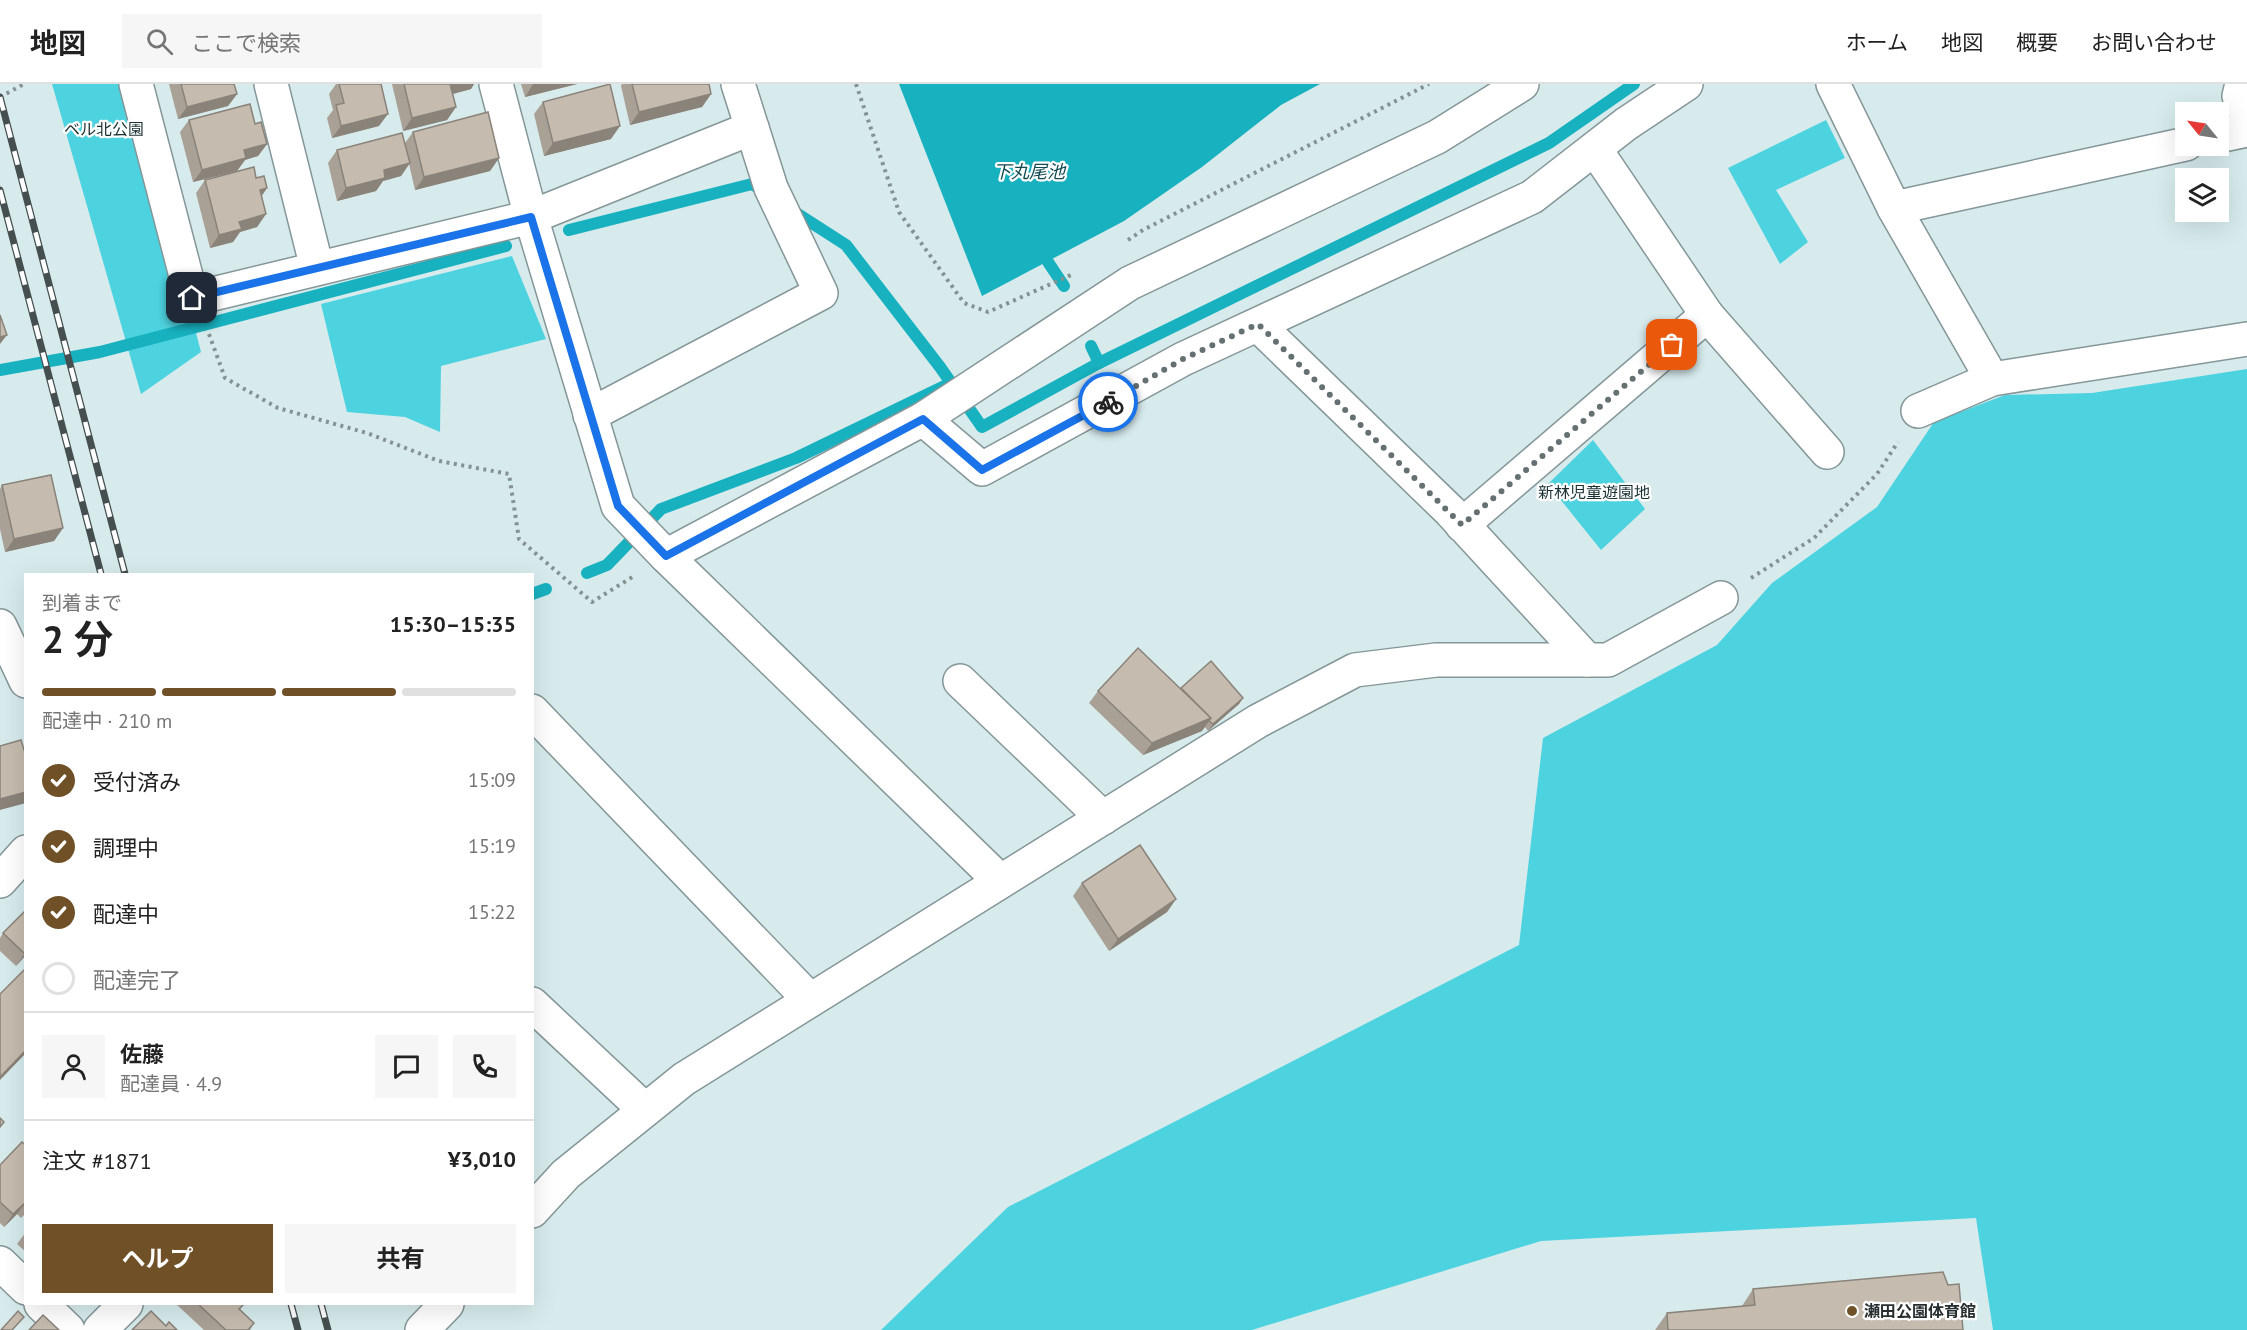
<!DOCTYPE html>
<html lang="ja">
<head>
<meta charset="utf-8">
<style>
  :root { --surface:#fff; --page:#f6f6f6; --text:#222; --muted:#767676; --line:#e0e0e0; --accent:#705127 }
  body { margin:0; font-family:"PT Sans","Noto Sans JP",sans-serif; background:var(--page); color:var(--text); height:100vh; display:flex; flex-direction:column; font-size:22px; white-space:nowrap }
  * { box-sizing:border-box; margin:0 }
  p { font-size:20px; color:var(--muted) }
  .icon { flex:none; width:33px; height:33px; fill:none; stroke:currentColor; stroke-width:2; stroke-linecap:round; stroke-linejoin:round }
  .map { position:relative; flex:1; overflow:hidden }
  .panel { position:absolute; left:24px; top:489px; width:510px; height:732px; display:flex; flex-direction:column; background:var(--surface); border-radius:0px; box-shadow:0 6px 24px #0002 }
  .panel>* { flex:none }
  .needle { width:39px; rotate:300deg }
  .buttons { position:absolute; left:2175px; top:18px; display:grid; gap:12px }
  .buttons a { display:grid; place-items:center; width:54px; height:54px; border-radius:0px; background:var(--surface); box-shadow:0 6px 24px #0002; font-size:30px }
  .pin { position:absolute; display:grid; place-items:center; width:51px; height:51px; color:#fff; margin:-26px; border-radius:12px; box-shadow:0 3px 9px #0006 }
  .courier { position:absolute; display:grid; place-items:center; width:60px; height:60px; margin:-30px; border:4px solid #1a73e8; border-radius:50%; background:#fff; color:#222; box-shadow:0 2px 8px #0007 }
  .head em { font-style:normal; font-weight:700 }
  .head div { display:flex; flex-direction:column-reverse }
  .head { display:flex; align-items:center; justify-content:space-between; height:102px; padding:0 18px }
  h1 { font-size:39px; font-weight:700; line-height:45px }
  .bar { display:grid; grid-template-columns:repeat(4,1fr); gap:9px 6px; align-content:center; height:72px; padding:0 18px }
  .bar i { height:8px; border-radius:4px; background:var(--line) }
  .bar .on { background:var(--accent) }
  .bar p { grid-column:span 4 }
  .line { display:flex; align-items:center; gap:15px; padding:0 18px; border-top:2px solid var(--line) }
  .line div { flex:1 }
  .round { display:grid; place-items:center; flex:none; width:63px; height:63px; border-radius:0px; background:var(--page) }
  ol { padding:0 18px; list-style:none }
  li { display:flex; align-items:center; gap:18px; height:66px }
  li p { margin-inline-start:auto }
  li .icon { padding:6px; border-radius:50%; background:var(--accent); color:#fff; stroke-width:4 }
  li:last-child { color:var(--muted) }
  li i { width:33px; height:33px; border:3px solid var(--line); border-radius:50% }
  .action { display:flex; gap:12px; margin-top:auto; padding:12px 18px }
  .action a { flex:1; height:69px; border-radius:0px; background:var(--accent); color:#fff; font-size:24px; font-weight:700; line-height:69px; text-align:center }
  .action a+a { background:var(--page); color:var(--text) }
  header { display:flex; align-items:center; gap:36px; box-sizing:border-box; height:84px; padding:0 30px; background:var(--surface); border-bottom:2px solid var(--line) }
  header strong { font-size:28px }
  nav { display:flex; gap:33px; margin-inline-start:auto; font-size:21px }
  .search { width:420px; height:54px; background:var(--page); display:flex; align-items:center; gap:15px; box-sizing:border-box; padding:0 21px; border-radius:0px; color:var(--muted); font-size:22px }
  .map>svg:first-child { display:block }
</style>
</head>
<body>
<header>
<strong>地図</strong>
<div class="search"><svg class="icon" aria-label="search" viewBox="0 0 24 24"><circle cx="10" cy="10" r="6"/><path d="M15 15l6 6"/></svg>ここで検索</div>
<nav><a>ホーム</a><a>地図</a><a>概要</a><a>お問い合わせ</a></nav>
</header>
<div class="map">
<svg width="2247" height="1246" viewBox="0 0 2247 1246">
  <rect width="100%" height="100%" fill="#d7ebed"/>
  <!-- green -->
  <g fill="#4dd2df">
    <path d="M 52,0 L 131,0 L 201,268 L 141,310 Z"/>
    <path d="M 1826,36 L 1845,74 L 1776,106 L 1808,158 L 1780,180 L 1728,84 Z"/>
    <path d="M 512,172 L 546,255 L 441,282 L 440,348 L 405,333 L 347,328 L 321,220 Z"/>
    <path d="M 2247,285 L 2247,1246 L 1993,1246 L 1976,1134 L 1541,1157 L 1252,1246 L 881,1246 L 1008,1123 L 1519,861 L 1543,654 L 1717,561 L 1772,499 L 1877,423 L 1934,338 L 2005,311 L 2092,309 Z"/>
    <path d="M 1593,356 L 1645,425 L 1601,466 L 1548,400 Z"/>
  </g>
  <!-- water -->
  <path fill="#18b1bf" d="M 899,0 L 1320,0 L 1281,21 L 1202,83 L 1124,137 L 982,212 Z"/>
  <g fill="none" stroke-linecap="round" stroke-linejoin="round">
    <!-- stream -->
    <g stroke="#18b1bf" stroke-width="12">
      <path d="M 790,125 L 846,161 L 940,283 L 982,343 L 1099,279 L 1549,59 L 1634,0"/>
      <path d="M 569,146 L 752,100 L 766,109"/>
      <path d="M 1048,178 L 1064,202"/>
      <path d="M 1091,262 L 1099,279"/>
      <path d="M 0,286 L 100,268 L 506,162"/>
      <path d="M 587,489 L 607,481 L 661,425 L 796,374 L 951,299"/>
      <path d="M 532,510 L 546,505"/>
    </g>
    <defs>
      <g id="minor">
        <path d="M 136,0 L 192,215 L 531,133 L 752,44 L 738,0"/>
        <path d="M 271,0 L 317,184"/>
        <path d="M 496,0 L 531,133 L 618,422 L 666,472 L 1000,797"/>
        <path d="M 1833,0 L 1894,124 L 1992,295"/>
        <path d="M 2242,0 L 2239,12 L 2247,32"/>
        <path d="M 2218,52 L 2247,46"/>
        <path d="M 1894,124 L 2186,60"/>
        <path d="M 1707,231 L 1827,368"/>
        <path d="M 1258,241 L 1450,427 L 1587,576"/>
        <path d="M 1918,327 L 1992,295 L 2247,255"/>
        <path d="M 590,331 L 821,209 L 771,104 L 752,44"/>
        <path d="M 923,335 L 1130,199 L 1437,53 L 1522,0"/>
        <path d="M 1462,441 L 1707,231 L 1595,65"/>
        <path d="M 666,472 L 923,335 L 982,385 L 1183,275 L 1532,113 L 1626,40 L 1686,0"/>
        <path d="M 0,542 L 26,597"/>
        <path d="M 960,597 L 1103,734"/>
        <path d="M 532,627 L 810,916"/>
        <path d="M 0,797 L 26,768"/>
        <path d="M 532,920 L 645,1026"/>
        <path d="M 532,1127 L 566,1090 L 684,995 L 1258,637 L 1355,586 L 1436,576 L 1608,576 L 1721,514"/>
        <path d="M 0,1179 L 26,1204"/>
        <path d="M 41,1220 L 68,1246"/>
        <path d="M 100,1246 L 126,1220"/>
        <path d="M 422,1246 L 447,1220"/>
      </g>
    </defs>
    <!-- minor casing -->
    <use href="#minor" stroke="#849698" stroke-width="36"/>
    <!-- path -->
    <g stroke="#849293" stroke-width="4" stroke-dasharray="3 4.5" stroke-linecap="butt">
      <path d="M 856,0 L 899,128 L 964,219 L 988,228 L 1071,191"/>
      <path d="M 0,13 L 24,0"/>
      <path d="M 1128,156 L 1143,146 L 1429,0"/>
      <path d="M 209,250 L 225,294 L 278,324 L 367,349 L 439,377 L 509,390 L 519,455 L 592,518 L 634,492"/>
      <path d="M 1751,494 L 1814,454 L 1877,390 L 1898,358"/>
    </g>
    <!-- minor -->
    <use href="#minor" stroke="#fff" stroke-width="33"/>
    <defs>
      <g id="rail">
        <path d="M 0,13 L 125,490"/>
        <path d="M 0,106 L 101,490"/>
        <path d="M 291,1220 L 298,1246"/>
        <path d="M 321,1220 L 328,1246"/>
      </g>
    </defs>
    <!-- rail casing -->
    <use href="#rail" stroke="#464f50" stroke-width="7"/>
    <!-- rail -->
    <use href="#rail" stroke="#fff" stroke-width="4.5" stroke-dasharray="14" stroke-linecap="butt"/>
  </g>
  <!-- wall -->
  <g fill="#a9a196">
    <path d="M 169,0 L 234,0 L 237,10 L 228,22 L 178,35 Z"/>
    <path d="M 336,0 L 381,0 L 379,42 L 332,54 L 327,34 L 333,26 L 329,10 Z"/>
    <path d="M 392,0 L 474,0 L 471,5 L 453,10 L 456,23 L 447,36 L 403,47 Z"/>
    <path d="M 521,0 L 577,0 L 525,13 Z"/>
    <path d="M 622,0 L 709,0 L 711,10 L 702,23 L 630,41 L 621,2 Z"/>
    <path d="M 543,18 L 611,55 L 544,72 L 534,30 Z"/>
    <path d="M 189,36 L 255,40 L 267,60 L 258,72 L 245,76 L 237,87 L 193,98 L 180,48 Z"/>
    <path d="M 413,48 L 499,74 L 490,87 L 415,106 L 409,80 L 401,92 L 383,97 L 376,107 L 337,117 L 328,79 L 337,66 L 405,59 Z"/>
    <path d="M 256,94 L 267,104 L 261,113 L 266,130 L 257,143 L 240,148 L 233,158 L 210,164 L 196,109 L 205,96 Z"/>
    <path d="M 2,401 L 63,444 L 54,457 L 5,468 L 0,445 L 0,405 Z"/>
    <path d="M 1180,605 L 1243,614 L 1239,620 L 1208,647 L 1205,643 L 1202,647 L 1143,671 L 1089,619 L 1098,607 Z"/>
    <path d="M 1082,799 L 1176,815 L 1167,828 L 1109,867 L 1073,812 Z"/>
    <path d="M 26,826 L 26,871 L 16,882 L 0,867 L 0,854 L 3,849 Z"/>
    <path d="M 26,1061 L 26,1129 L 21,1134 L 17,1130 L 4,1143 L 0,1139 L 0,1081 Z"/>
    <path d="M 26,1148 L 26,1168 L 17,1160 Z"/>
    <path d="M 1753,1205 L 1963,1246 L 1655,1246 L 1667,1229 L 1742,1222 Z"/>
    <path d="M 176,1220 L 244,1220 L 240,1225 L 254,1239 L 250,1246 L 204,1246 Z"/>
  </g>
  <!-- shaded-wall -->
  <g fill="#8a837a">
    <path d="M 450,0 L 474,0 L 471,5 L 441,13 Z"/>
    <path d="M 533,0 L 577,0 L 525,13 Z"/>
    <path d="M 237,10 L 228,22 L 178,35 L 187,23 Z"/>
    <path d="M 711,10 L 702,23 L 630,41 L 639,28 Z"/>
    <path d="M 456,23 L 447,36 L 403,47 L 412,34 Z"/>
    <path d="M 388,30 L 379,42 L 332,54 L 341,42 Z"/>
    <path d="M 620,42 L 611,55 L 544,72 L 553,59 Z"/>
    <path d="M 267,60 L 258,72 L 245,76 L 237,87 L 193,98 L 202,86 L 244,66 Z"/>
    <path d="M 499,74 L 490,87 L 415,106 L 424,93 Z"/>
    <path d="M 410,79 L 401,92 L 383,97 L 376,107 L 337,117 L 346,104 L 384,86 Z"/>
    <path d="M 267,104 L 258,117 L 260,106 Z"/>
    <path d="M 266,130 L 257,143 L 240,148 L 233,158 L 210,164 L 219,151 L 239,138 Z"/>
    <path d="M 7,251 L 0,260 L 0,253 Z"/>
    <path d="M 63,444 L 54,457 L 5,468 L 14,455 Z"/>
    <path d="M 1243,614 L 1239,620 L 1208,647 L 1213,640 Z"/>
    <path d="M 1211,634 L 1202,647 L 1143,671 L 1152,659 Z"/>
    <path d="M 26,708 L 26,719 L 0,726 L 0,715 Z"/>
    <path d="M 1176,815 L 1167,828 L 1109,867 L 1118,855 Z"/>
    <path d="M 26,868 L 26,871 L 16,882 Z"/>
    <path d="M 26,966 L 26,969 L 0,996 L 0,993 Z"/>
    <path d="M 26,1118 L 17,1130 L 4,1143 L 13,1130 Z"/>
  </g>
  <!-- building -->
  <g fill="#c5bbae" stroke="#8a837a" stroke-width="1.5">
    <path d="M 181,0 L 234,0 L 237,10 L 187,23 Z"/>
    <path d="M 339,0 L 381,0 L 388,30 L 341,42 L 336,21 L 344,19 Z"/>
    <path d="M 404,0 L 450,0 L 456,23 L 412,34 Z"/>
    <path d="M 610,0 L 620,42 L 553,59 L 543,18 Z"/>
    <path d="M 632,0 L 709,0 L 711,10 L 639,28 Z"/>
    <path d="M 250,20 L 255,40 L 261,38 L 267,60 L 244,66 L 246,74 L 202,86 L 189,36 Z"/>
    <path d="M 488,28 L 499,74 L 424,93 L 413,48 Z"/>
    <path d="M 402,49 L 410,79 L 384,86 L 385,94 L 346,104 L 337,66 Z"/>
    <path d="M 254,83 L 256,94 L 264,92 L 267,104 L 260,106 L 266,130 L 239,138 L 242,145 L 219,151 L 205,96 Z"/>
    <path d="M 0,231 L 7,251 L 0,253 Z"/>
    <path d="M 51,391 L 63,444 L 14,455 L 2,401 Z"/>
    <path d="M 1138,564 L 1211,634 L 1152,659 L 1098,607 Z"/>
    <path d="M 1211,577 L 1243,614 L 1213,640 L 1209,637 L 1211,634 L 1181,604 Z"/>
    <path d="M 21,656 L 26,672 L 26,708 L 0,715 L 0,662 Z"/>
    <path d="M 1140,761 L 1176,815 L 1118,855 L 1082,799 Z"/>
    <path d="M 26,826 L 26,868 L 24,869 L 3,849 Z"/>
    <path d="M 26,884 L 26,966 L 0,993 L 0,910 Z"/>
    <path d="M 0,1034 L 4,1038 L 0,1043 Z"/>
    <path d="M 22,1058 L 26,1061 L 26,1118 L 13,1130 L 0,1118 L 0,1081 Z"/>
    <path d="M 1943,1188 L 1948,1201 L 1959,1200 L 1963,1246 L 1668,1246 L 1667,1229 L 1755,1221 L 1753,1205 Z"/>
    <path d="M 198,1220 L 244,1220 L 239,1225 L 254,1239 L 248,1246 L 226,1246 Z"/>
    <path d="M 18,1227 L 24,1233 L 12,1246 L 1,1246 Z"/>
    <path d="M 151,1227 L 166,1242 L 169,1238 L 177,1246 L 132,1246 Z"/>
    <path d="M 43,1231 L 59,1246 L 29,1246 Z"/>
  </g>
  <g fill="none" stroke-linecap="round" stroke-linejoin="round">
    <!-- done -->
    <path stroke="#657072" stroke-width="6" stroke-dasharray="0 10.8" d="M 1108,318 L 1183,275 L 1258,240 L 1462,441 L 1672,261"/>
    <!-- route -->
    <path stroke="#1a73e8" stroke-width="8" d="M 192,214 L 531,133 L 618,422 L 666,472 L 923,335 L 982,386 L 1108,318"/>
  </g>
  <!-- markers -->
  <circle fill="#705127" stroke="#fff" stroke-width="2" cx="1852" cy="1227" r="6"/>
  <g text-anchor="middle" stroke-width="4.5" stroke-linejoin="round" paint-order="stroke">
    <!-- park labels -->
    <g font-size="16" fill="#1a3134" stroke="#fff">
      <text x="104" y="51">ベル北公園</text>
      <text x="1594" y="414">新林児童遊園地</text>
    </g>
    <!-- poi labels -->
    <g font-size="16" font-weight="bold" fill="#272e2f" stroke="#fff" text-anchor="start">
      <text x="1864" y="1233">瀬田公園体育館</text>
    </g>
    <!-- water labels -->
    <g font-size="18" font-style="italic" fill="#104b51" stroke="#fff">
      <text x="1029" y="94">下丸尾池</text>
    </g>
  </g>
</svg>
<div class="buttons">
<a><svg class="needle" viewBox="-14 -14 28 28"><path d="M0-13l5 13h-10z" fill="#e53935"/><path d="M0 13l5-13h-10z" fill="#767676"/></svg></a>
<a><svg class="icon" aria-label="layers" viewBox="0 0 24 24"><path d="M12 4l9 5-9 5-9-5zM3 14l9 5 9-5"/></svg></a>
</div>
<div class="pin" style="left:1672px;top:261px;background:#ea580c"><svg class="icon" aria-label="bag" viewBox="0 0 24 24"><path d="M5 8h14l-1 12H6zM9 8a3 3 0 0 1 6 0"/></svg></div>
<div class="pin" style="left:192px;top:214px;background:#1f2937"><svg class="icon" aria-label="home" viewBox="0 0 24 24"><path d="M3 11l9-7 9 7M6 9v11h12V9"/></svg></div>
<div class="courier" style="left:1108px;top:318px"><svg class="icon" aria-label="bike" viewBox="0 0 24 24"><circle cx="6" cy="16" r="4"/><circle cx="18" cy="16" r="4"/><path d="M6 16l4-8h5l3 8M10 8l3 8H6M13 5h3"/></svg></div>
<section class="panel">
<div class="head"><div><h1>2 分</h1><p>到着まで</p></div><em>15:30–15:35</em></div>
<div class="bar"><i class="on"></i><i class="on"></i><i class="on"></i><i></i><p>配達中 · 210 m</p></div>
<ol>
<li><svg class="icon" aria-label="check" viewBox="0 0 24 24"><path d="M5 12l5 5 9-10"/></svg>受付済み<p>15:09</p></li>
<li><svg class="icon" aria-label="check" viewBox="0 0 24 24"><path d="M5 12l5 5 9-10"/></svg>調理中<p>15:19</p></li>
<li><svg class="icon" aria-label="check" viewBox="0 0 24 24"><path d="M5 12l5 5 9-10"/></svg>配達中<p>15:22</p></li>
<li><i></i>配達完了</li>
</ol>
<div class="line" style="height:108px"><a class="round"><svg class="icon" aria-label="person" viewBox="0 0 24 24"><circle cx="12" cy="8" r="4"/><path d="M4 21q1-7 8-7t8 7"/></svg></a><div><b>佐藤</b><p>配達員 · 4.9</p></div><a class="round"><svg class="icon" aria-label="chat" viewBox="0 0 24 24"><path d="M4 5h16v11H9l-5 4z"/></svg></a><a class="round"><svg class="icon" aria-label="phone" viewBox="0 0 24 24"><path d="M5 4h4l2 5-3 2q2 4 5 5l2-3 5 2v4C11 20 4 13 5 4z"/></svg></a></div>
<div class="line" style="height:78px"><div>注文 #1871</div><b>¥3,010</b></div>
<div class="action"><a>ヘルプ</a><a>共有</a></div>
</section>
</div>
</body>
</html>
